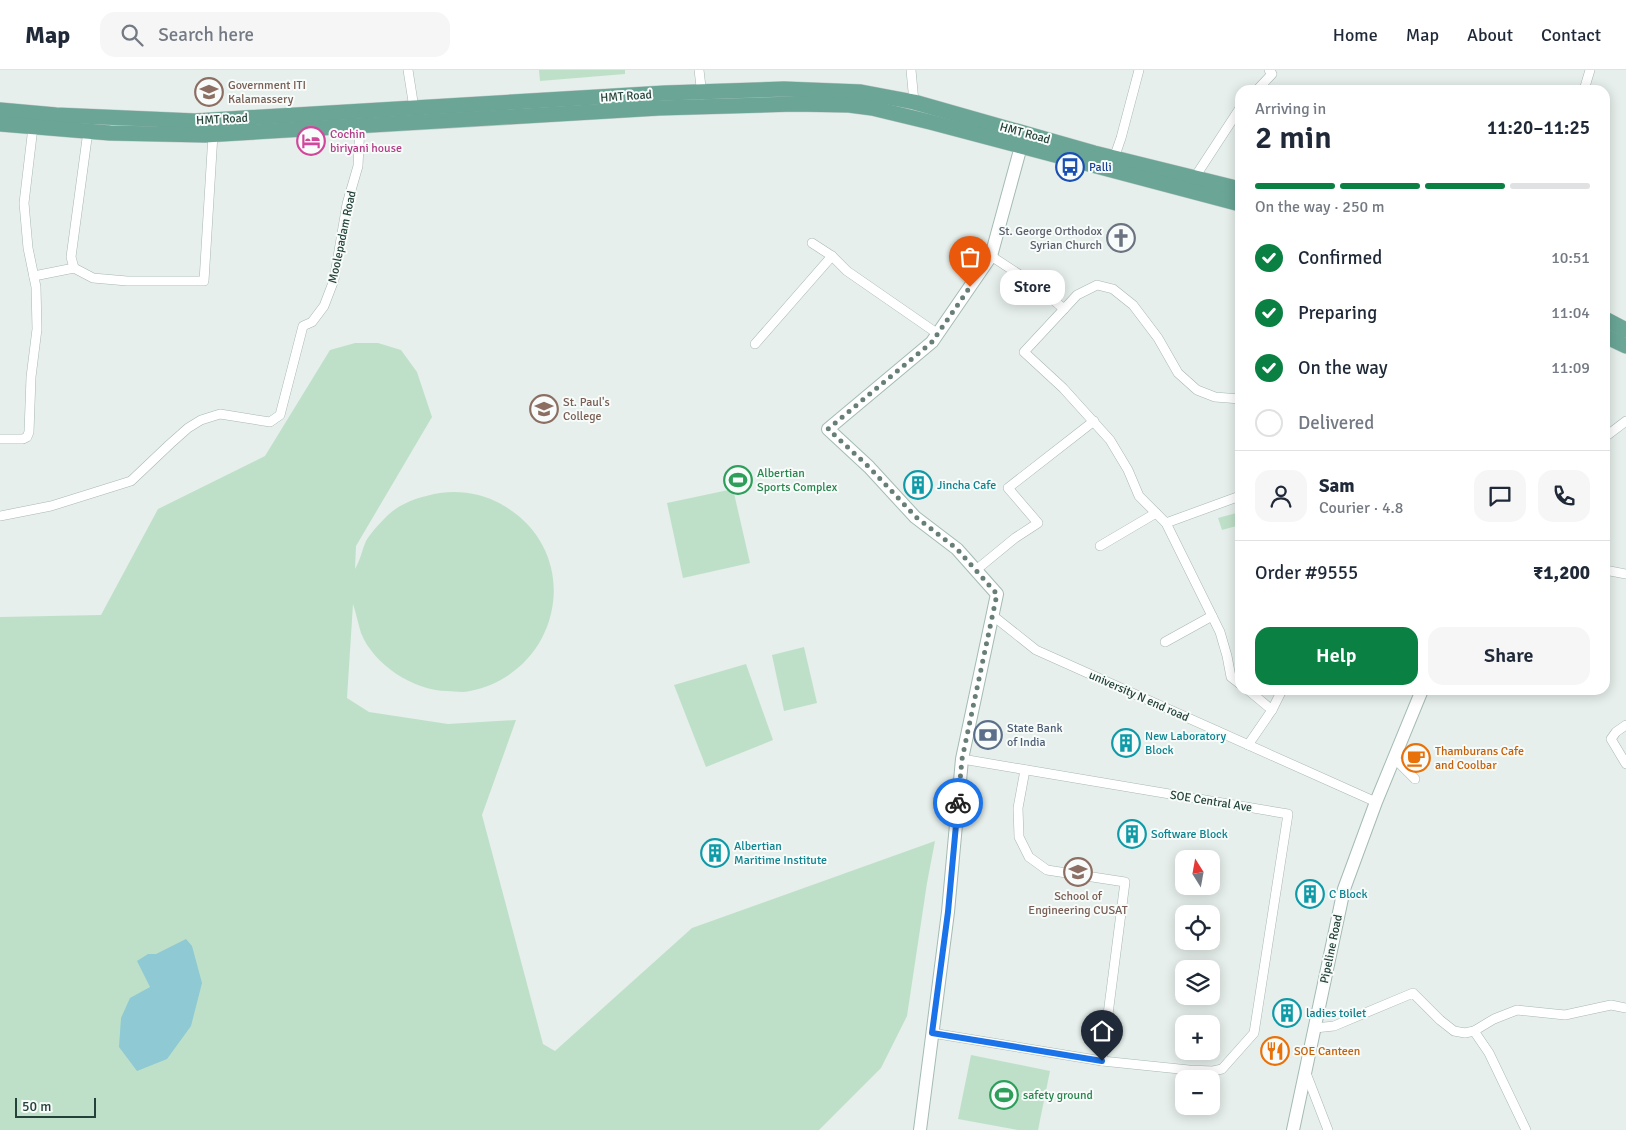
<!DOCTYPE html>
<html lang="en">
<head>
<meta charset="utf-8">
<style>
  :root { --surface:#fff; --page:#f6f6f7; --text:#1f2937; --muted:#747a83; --line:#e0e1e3; --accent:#0b8043 }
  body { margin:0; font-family:Signika,sans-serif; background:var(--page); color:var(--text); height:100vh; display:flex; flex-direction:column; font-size:19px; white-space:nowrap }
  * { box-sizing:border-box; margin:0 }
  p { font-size:16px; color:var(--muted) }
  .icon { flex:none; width:28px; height:28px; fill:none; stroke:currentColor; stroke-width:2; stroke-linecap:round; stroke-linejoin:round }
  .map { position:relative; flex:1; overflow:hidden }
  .sheet { position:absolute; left:1235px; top:15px; width:375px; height:610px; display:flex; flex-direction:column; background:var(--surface); border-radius:15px; box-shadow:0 2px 12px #0003 }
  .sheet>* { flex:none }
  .needle { width:32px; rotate:349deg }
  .tools { position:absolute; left:1175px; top:780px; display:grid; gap:10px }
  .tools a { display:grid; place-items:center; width:45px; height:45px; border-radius:10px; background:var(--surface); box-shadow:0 2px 12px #0003; font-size:25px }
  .scale { position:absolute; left:15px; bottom:12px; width:81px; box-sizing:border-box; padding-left:5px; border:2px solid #24423a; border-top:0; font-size:14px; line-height:18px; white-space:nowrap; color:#24423a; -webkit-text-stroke:4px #f7fbf9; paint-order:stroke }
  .pin { position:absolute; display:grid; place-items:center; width:42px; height:42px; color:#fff; margin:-51px -21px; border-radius:50% 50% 50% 0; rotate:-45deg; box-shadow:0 0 5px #0007 }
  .pin .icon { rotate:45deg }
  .courier { position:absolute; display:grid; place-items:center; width:50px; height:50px; margin:-25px; border:4px solid #1a73e8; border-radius:50%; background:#fff; color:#222; box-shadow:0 1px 6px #0007 }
  .bubble { position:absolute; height:35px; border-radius:15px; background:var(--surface); box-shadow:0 2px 12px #0003; font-size:16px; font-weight:600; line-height:35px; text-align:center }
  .summary em { font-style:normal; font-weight:600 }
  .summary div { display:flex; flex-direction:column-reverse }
  .summary { display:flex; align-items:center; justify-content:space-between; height:85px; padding:0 20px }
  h1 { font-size:32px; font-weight:600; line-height:38px }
  .bar { display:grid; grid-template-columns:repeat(4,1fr); gap:8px 5px; align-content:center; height:60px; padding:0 20px }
  .bar i { height:6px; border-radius:4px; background:var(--line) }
  .bar .selected { background:var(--accent) }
  .bar p { grid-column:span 4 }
  .line { display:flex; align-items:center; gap:12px; padding:0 20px; border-top:1px solid var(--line) }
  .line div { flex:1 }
  .round { display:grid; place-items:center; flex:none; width:52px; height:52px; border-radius:15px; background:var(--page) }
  ol { padding:0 20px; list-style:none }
  li { display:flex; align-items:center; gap:15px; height:55px }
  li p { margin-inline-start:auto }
  li .icon { padding:5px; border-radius:50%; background:var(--accent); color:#fff; stroke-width:4 }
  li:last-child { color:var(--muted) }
  li i { width:28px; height:28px; border:2px solid var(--line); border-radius:50% }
  .primary-button { display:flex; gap:10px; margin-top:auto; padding:10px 20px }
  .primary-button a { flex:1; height:58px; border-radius:15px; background:var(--accent); color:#fff; font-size:20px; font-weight:600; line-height:58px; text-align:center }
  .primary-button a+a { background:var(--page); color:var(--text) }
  header { display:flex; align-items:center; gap:30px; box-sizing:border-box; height:70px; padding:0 25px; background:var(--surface); border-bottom:1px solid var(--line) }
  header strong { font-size:24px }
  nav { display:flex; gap:28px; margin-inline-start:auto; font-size:18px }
  .search { width:350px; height:45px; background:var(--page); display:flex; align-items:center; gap:12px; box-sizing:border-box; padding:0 18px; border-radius:15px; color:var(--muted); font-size:19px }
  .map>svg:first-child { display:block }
</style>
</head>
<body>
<header>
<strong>Map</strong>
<div class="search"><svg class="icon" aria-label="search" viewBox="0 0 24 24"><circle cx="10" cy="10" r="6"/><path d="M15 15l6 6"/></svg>Search here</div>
<nav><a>Home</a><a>Map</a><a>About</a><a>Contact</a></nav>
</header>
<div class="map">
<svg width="1626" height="1060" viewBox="0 0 1626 1060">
  <rect width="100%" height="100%" fill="#e6efeb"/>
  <!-- green -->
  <g fill="#bfe0c8">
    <path d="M 539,0 L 625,0 L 625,4 L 540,11 Z"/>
    <path d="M 355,273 L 378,273 L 401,280 L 417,302 L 432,347 L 356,476 L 355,499 C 360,491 362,480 366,471 C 371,462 381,452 388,445 C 402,432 422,426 440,423 C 461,420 483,424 501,434 C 586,481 563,602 470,621 C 463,623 454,621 447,621 C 414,621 373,594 361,563 C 358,553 356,543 353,534 L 347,628 L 369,642 L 448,654 L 516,650 L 482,745 L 543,974 L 555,981 L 692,858 L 935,771 L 927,813 L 907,946 L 881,998 L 819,1060 L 0,1060 L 0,547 L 101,545 L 158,439 L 265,386 L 330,280 Z"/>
    <path d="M 733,419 L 750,493 L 683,508 L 667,433 Z"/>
    <path d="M 1240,442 L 1240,455 L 1222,460 L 1218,448 Z"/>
    <path d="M 804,577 L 817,633 L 784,641 L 772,585 Z"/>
    <path d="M 746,594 L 773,670 L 706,697 L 674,615 Z"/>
    <path d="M 971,985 L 1050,1001 L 1038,1060 L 1018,1060 L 958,1049 Z"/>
  </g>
  <!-- water -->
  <path fill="#8ec9d4" d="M 186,869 L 192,876 L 202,913 L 191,956 L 167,989 L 137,1001 L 119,977 L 121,948 L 130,928 L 150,917 L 137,891 L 148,884 L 156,884 Z"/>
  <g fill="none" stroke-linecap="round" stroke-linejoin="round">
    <defs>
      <g id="street">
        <path d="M 408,0 L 414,38"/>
        <path d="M 699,0 L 702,25"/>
        <path d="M 911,0 L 914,32"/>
        <path d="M 1257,20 L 1272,4 L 1269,0"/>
        <path d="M 1584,20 L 1590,0"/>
        <path d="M 1113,91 L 1121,68 L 1139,0"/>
        <path d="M 1195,107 L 1240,38"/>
        <path d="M 812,173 L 832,186 L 847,201 L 938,264"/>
        <path d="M 991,186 L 1037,216 L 1064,239 L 1024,282 L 1063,318 L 1110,370 L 1128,400 L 1139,426 L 1166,453 L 1220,562 L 1227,586 L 1231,607 L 1240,614"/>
        <path d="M 74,198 L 71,187 L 88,61"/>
        <path d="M 34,206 L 74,198 L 93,208 L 127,211 L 204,211 L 213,64"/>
        <path d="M 1064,239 L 1077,225 L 1097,215 L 1113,219 L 1133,235 L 1158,268 L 1178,303 L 1197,320 L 1215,327 L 1240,329"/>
        <path d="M 755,274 L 832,186"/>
        <path d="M 1605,367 L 1626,351"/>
        <path d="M 0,369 L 23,369 L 27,367 L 29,362 L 31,307 L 37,259 L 36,217 L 28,178 L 24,133 L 33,57"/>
        <path d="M 0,446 L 51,436 L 131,411 L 170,374 L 188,358 L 201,350 L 220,344 L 270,352 L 280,345 L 303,256 L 312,252 L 324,236 L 334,210 L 347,134 L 358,96 L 360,55"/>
        <path d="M 1166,453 L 1240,426"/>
        <path d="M 1100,476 L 1156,443"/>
        <path d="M 976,500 L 1015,468 L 1038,453 L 1008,418 L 1094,351"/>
        <path d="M 1605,500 L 1626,504"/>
        <path d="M 992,545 L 1036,580 L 1376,732"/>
        <path d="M 1165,572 L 1212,546"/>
        <path d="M 1248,620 L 1272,640"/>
        <path d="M 1626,655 L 1616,662 L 1611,669 L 1626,694"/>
        <path d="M 1248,675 L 1272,640 L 1282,620"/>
        <path d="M 1394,688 L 1415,709"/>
        <path d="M 1025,700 L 1018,738 L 1019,767 L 1029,787 L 1047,800 L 1125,812 L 1102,991"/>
        <path d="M 1315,958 L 1334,956 L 1413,923 L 1440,950 L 1454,961 L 1465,963 L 1474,961 L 1494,949 L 1517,940 L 1565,945 L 1611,935 L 1626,938"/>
        <path d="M 1474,961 L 1489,983 L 1526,1060"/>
        <path d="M 932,963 L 1102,991 L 1189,1000 L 1213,1001 L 1222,999 L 1254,963 L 1288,744 L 962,689"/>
        <path d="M 1306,1003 L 1328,1060"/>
      </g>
      <g id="secondary">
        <path d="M 920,1060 L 948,842 L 962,689 L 997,524 L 957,479 L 915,447 L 869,397 L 828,359 L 932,272 L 991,186 L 1023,69"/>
        <path d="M 1293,1060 L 1344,819 L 1376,732 L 1422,620"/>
      </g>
      <g id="primary">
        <path d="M 0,40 L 56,45 L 195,51 L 665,23 L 784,19 L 861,22 L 914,32 L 1094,83 L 1240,119"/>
        <path d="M 0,54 L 110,63 L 205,65 L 659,38 L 794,34 L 849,35 L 872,38 L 930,52 L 1240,134"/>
        <path d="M 1605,249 L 1626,260"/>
        <path d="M 1605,266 L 1626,276"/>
      </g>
    </defs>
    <!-- street casing -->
    <use href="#street" stroke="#a8b8b2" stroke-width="10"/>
    <!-- secondary casing -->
    <use href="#secondary" stroke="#a4bbb3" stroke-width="14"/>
    <!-- primary casing -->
    <use href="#primary" stroke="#c2cac8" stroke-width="16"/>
    <!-- street -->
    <use href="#street" stroke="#fff" stroke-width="9"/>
    <!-- secondary -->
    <use href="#secondary" stroke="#fff" stroke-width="12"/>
    <!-- primary -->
    <use href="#primary" stroke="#6aa596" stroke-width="15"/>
  </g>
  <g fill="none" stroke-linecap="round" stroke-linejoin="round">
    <!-- done -->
    <path stroke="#687f78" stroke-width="5" stroke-dasharray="0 9" d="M 958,733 L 962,689 L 997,524 L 957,479 L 916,447 L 869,397 L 828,359 L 932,272 L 970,217"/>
    <!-- route -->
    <path stroke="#1a73e8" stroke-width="6" d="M 958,733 L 948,842 L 932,963 L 1102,991"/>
  </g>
  <!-- icons -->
  <defs>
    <symbol id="university-ring" viewBox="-11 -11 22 22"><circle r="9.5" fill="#f7fbf9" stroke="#8d6e63" stroke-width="1.5"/><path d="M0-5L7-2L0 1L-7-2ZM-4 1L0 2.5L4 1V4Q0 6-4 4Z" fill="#8d6e63"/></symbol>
    <symbol id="hotel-ring" viewBox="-11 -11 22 22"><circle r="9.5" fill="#f7fbf9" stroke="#d1479c" stroke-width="1.5"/><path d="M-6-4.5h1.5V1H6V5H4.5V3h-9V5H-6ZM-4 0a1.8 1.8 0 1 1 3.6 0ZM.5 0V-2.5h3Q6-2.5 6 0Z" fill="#d1479c"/></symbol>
    <symbol id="bus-ring" viewBox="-11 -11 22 22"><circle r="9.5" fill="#f7fbf9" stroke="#1a4fb4" stroke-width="1.5"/><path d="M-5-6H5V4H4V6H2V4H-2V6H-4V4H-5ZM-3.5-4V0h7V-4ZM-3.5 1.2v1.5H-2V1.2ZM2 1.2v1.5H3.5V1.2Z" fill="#1a4fb4"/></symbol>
    <symbol id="church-ring" viewBox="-11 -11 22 22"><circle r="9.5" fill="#f7fbf9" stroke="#6b7280" stroke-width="1.5"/><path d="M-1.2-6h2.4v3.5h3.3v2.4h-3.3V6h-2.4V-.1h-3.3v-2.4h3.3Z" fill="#6b7280"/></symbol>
    <symbol id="stadium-ring" viewBox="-11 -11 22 22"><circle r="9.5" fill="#f7fbf9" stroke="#2e9e5b" stroke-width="1.5"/><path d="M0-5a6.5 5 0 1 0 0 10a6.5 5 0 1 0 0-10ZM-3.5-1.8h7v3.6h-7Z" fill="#2e9e5b"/></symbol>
    <symbol id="building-ring" viewBox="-11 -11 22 22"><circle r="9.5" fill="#f7fbf9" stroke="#0f9aa8" stroke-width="1.5"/><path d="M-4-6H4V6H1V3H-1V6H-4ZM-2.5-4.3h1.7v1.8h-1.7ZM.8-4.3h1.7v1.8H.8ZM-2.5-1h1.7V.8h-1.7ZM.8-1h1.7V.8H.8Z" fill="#0f9aa8"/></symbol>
    <symbol id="bank-ring" viewBox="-11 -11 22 22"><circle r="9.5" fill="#f7fbf9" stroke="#5c6f8a" stroke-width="1.5"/><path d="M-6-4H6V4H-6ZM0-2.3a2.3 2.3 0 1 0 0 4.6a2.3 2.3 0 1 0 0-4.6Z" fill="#5c6f8a"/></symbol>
    <symbol id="cafe-ring" viewBox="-11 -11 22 22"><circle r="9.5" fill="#f7fbf9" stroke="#e8710a" stroke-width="1.5"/><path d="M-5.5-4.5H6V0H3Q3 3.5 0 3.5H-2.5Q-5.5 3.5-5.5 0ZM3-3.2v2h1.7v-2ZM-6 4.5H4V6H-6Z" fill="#e8710a"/></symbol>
    <symbol id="restaurant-ring" viewBox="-11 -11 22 22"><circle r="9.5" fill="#f7fbf9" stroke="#e8710a" stroke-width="1.5"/><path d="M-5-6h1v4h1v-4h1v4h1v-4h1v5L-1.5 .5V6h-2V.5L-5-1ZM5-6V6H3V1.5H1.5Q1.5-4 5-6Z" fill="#e8710a"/></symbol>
  </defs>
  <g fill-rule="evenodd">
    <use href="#university-ring" x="193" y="6" width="32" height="32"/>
    <use href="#hotel-ring" x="295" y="55" width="32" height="32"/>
    <use href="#bus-ring" x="1054" y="81" width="32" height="32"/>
    <use href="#church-ring" x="1105" y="152" width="32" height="32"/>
    <use href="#university-ring" x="528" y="323" width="32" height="32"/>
    <use href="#stadium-ring" x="722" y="394" width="32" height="32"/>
    <use href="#building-ring" x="902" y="399" width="32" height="32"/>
    <use href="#bank-ring" x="972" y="649" width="32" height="32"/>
    <use href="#building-ring" x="1110" y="657" width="32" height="32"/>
    <use href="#cafe-ring" x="1400" y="672" width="32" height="32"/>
    <use href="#building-ring" x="1116" y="748" width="32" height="32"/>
    <use href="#building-ring" x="699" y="767" width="32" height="32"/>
    <use href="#university-ring" x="1062" y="786" width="32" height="32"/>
    <use href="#building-ring" x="1294" y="808" width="32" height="32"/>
    <use href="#building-ring" x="1271" y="927" width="32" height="32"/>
    <use href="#restaurant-ring" x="1259" y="965" width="32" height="32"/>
    <use href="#stadium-ring" x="988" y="1009" width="32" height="32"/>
  </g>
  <g text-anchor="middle" stroke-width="4" stroke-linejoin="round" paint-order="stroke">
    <!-- education labels -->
    <g font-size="12" fill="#785e54" stroke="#f7fbf9" text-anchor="start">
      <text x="228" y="19">Government ITI<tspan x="228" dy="14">Kalamassery</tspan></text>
      <text x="563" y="336">St. Paul's<tspan x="563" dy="14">College</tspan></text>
      <text x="1078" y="830" text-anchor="middle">School of<tspan x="1078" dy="14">Engineering CUSAT</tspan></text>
    </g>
    <!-- street labels -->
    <g font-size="12" fill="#24423a" stroke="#f7fbf9">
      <text transform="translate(626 26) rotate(-4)" y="4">HMT Road</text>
      <text transform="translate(222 49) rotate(-3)" y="4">HMT Road</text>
      <text transform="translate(1025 63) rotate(15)" y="4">HMT Road</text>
      <text transform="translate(342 167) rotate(-78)" y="4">Moolepadam Road</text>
      <text transform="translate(1139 626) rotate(24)" y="4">university N end road</text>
      <text transform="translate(1211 731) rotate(9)" y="4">SOE Central Ave</text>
      <text transform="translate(1331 879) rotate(-78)" y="4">Pipeline Road</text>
    </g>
    <!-- hotel labels -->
    <g font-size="12" fill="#b23c85" stroke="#f7fbf9" text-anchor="start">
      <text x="330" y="68">Cochin<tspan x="330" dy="14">biriyani house</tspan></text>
    </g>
    <!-- transit labels -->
    <g font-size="12" fill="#164399" stroke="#f7fbf9" text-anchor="start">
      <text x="1089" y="101">Palli</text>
    </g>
    <!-- worship labels -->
    <g font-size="12" fill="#5b616d" stroke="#f7fbf9" text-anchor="end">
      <text x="1102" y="165">St. George Orthodox<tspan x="1102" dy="14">Syrian Church</tspan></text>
    </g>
    <!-- leisure labels -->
    <g font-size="12" fill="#27864d" stroke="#f7fbf9" text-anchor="start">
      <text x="757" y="407">Albertian<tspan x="757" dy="14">Sports Complex</tspan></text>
      <text x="1023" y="1029">safety ground</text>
    </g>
    <!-- culture labels -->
    <g font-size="12" fill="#0d838f" stroke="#f7fbf9" text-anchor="start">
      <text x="937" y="419">Jincha Cafe</text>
      <text x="1145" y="670">New Laboratory<tspan x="1145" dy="14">Block</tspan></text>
      <text x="1151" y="768">Software Block</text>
      <text x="734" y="780">Albertian<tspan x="734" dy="14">Maritime Institute</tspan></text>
      <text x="1329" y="828">C Block</text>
      <text x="1306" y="947">ladies toilet</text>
    </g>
    <!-- service labels -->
    <g font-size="12" fill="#4e5e75" stroke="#f7fbf9" text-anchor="start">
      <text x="1007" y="662">State Bank<tspan x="1007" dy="14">of India</tspan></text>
    </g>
    <!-- food labels -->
    <g font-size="12" fill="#c56008" stroke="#f7fbf9" text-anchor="start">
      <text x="1435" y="685">Thamburans Cafe<tspan x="1435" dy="14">and Coolbar</tspan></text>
      <text x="1294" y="985">SOE Canteen</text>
    </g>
  </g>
</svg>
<div class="tools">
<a><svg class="needle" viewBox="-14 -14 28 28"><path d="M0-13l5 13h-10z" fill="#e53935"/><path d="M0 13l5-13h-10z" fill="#747a83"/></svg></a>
<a><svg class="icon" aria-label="locate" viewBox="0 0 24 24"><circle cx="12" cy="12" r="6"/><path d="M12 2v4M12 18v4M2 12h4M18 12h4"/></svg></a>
<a><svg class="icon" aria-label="layers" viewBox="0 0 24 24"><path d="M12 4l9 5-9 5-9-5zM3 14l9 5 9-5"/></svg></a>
<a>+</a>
<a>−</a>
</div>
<div class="scale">50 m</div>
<div class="pin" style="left:970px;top:217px;background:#ea580c"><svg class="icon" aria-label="bag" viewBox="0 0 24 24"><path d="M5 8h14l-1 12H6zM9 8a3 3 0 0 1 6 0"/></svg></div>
<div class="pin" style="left:1102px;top:991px;background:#1f2937"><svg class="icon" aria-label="home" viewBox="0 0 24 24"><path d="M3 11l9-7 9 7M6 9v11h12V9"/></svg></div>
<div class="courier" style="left:958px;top:733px"><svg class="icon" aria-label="bike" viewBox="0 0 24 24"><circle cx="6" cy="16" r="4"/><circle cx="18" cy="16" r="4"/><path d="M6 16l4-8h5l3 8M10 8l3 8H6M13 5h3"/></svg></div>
<div class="bubble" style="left:1000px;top:200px;width:65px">Store</div>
<section class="sheet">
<div class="summary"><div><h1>2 min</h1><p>Arriving in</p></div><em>11:20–11:25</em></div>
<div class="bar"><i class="selected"></i><i class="selected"></i><i class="selected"></i><i></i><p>On the way · 250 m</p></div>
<ol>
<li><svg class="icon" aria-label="check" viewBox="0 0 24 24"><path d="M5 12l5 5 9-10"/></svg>Confirmed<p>10:51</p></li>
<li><svg class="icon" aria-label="check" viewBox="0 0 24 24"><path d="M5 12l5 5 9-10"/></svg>Preparing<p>11:04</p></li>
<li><svg class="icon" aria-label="check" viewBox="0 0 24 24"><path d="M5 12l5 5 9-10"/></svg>On the way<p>11:09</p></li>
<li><i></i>Delivered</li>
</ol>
<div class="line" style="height:90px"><a class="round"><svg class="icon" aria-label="person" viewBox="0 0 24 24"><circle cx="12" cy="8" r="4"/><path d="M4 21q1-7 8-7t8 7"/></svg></a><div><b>Sam</b><p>Courier · 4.8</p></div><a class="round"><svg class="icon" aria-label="chat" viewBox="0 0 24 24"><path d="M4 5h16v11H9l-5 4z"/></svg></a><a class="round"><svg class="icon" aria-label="phone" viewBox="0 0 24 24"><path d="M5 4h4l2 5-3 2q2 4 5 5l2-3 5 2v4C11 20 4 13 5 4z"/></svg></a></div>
<div class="line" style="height:65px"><div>Order #9555</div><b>₹1,200</b></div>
<div class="primary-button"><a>Help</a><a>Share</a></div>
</section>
</div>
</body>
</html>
